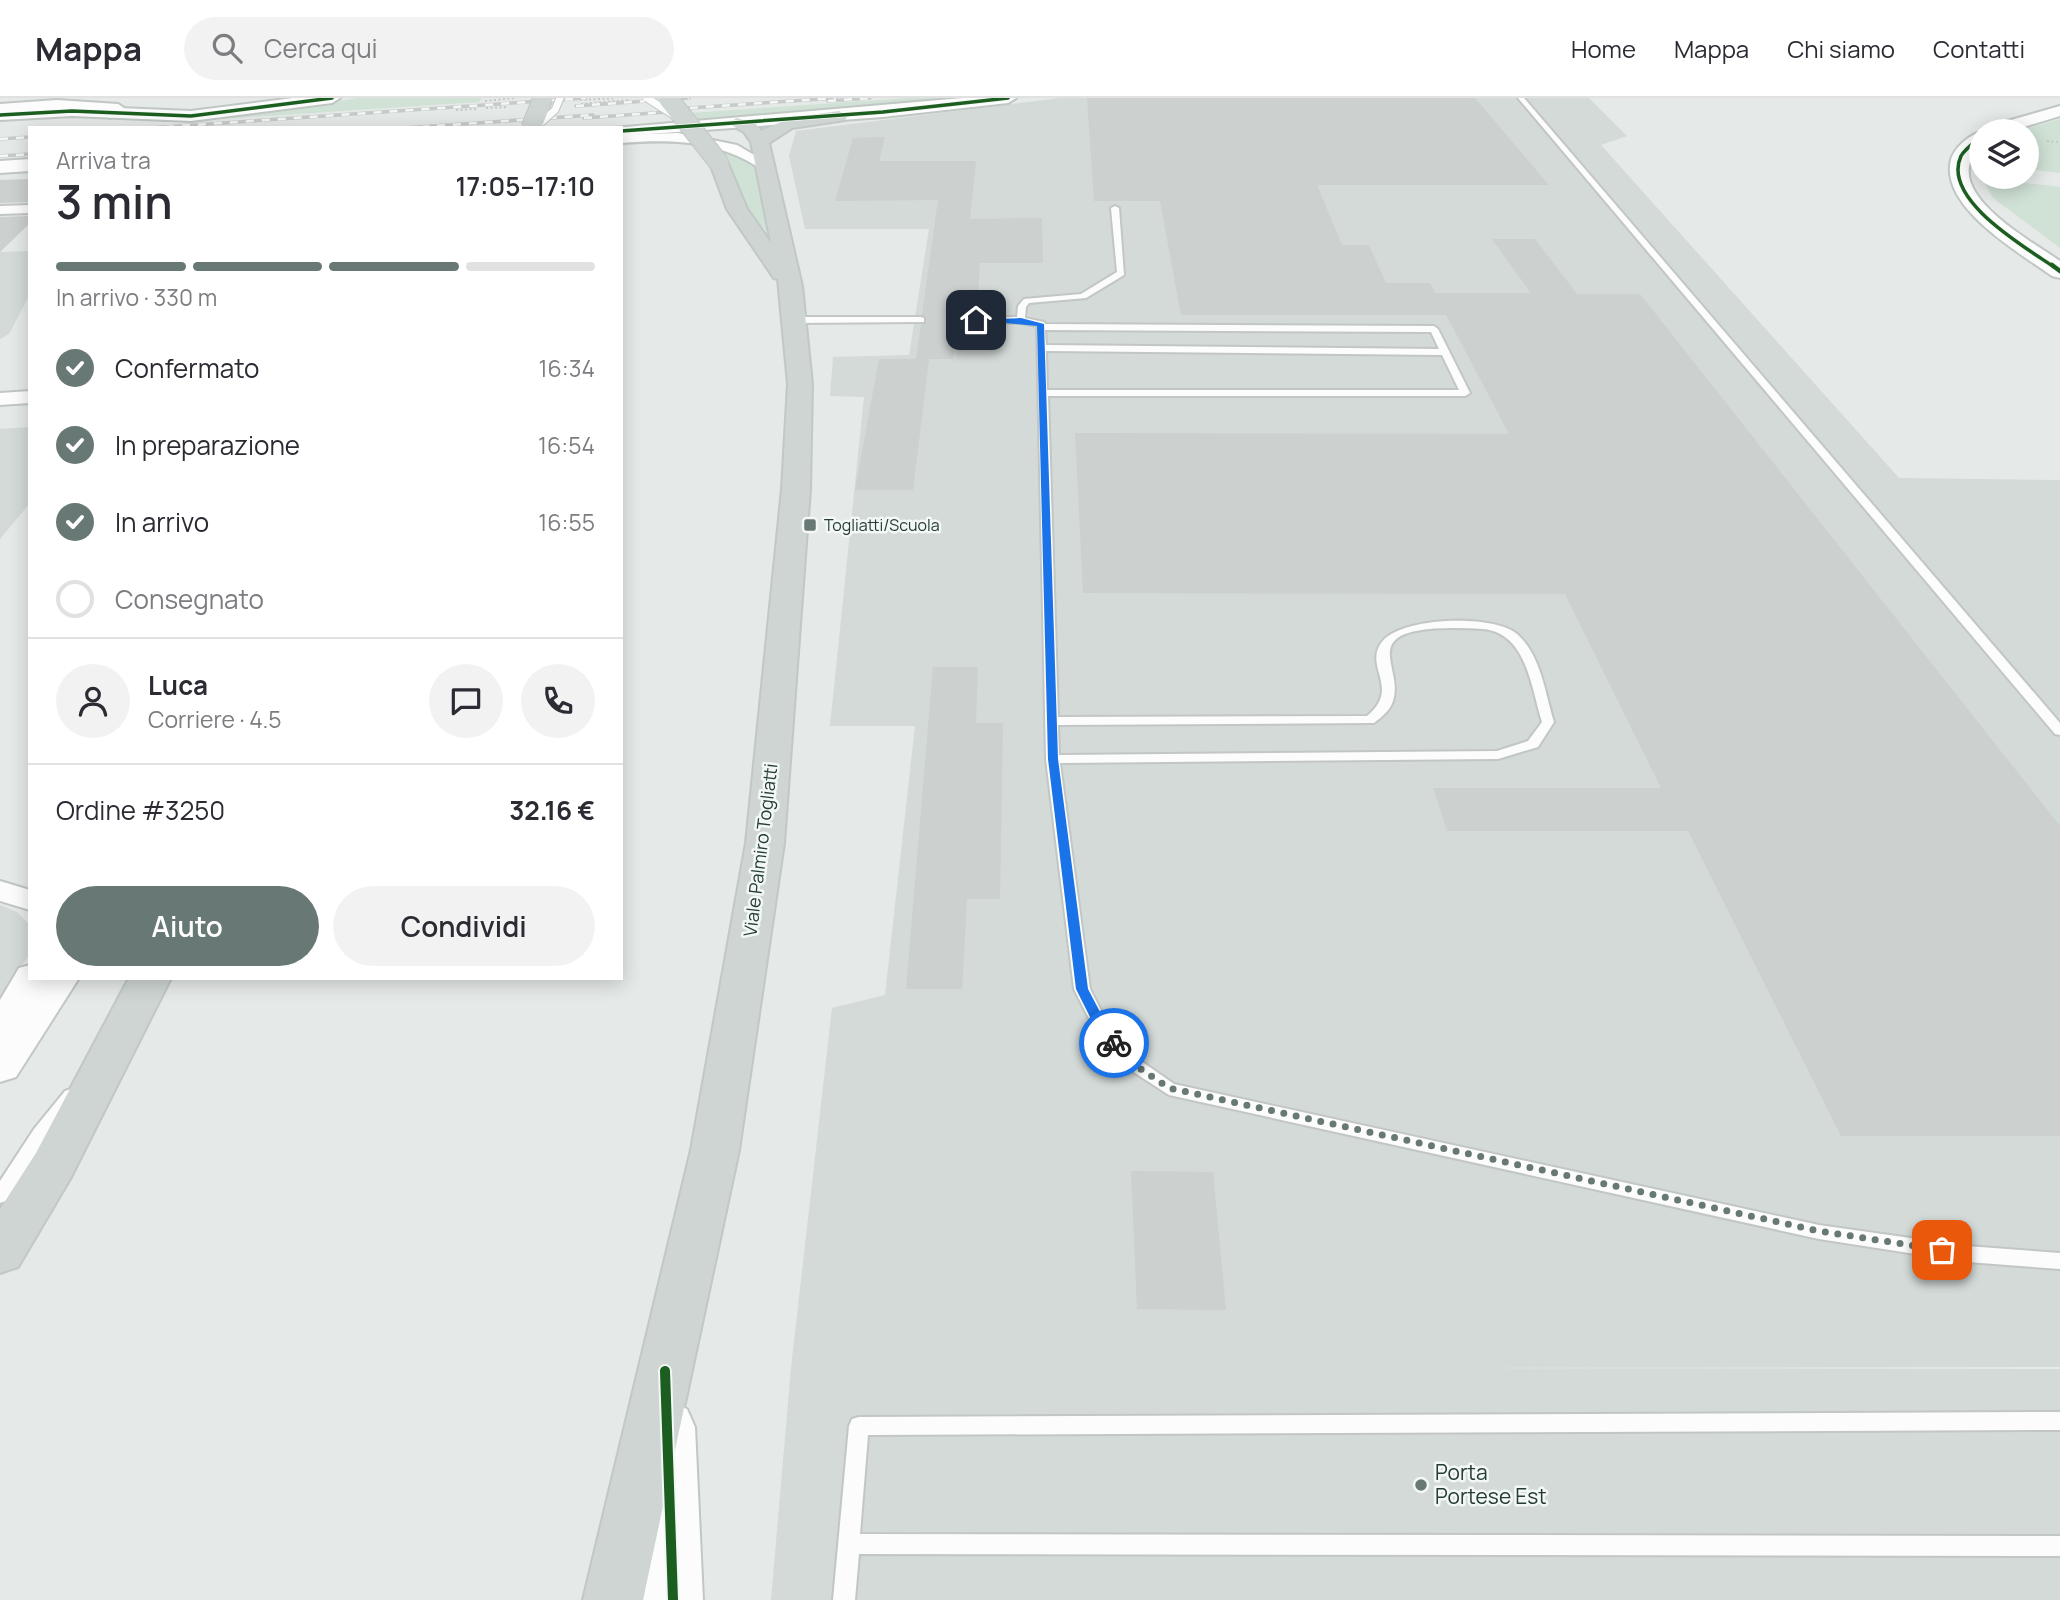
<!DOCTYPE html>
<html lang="it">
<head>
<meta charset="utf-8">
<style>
  :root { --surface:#fff; --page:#f2f2f3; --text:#2b2b33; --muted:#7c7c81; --line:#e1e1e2; --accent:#687874 }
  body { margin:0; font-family:Manrope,sans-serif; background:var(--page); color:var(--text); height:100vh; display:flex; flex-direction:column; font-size:26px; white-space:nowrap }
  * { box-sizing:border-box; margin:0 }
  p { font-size:23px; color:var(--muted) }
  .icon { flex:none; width:38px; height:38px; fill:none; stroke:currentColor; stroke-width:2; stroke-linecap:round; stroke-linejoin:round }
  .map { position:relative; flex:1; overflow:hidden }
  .details { position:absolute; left:28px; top:28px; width:595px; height:854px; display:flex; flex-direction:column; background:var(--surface); border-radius:0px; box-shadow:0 4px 18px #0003 }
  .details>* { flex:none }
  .tools { position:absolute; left:1969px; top:21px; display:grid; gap:14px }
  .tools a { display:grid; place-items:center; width:70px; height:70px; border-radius:50%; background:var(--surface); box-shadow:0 4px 18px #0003; font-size:35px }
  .pin { position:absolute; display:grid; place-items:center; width:60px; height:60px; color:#fff; margin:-30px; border-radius:14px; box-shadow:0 4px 10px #0006 }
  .courier { position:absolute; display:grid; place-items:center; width:70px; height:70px; margin:-35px; border:5px solid #1a73e8; border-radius:50%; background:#fff; color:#222; box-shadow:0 2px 9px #0007 }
  .head em { font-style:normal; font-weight:600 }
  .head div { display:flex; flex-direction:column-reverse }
  .head { display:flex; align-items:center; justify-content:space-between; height:119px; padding:0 28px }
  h1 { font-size:46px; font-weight:600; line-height:52px }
  .bar { display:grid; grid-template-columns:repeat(4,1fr); gap:10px 7px; align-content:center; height:84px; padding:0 28px }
  .bar i { height:9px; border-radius:5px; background:var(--line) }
  .bar .on { background:var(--accent) }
  .bar p { grid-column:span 4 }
  .line { display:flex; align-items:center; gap:18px; padding:0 28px; border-top:2px solid var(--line) }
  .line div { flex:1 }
  .round { display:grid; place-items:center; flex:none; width:74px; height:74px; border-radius:37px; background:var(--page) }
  ol { padding:0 28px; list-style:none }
  li { display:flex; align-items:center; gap:21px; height:77px }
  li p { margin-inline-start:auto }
  li .icon { padding:7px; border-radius:50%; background:var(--accent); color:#fff; stroke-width:4 }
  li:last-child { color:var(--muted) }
  li i { width:38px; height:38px; border:4px solid var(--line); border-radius:50% }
  .action { display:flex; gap:14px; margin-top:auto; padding:14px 28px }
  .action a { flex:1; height:80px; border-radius:42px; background:var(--accent); color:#fff; font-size:28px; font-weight:600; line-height:80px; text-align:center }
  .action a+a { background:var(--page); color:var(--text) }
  header { display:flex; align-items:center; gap:42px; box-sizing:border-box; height:98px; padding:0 35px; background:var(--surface); border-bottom:2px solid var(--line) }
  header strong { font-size:33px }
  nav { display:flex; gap:38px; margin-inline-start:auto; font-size:24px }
  .search { width:490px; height:63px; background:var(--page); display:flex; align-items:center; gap:18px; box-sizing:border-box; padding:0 24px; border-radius:38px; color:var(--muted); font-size:26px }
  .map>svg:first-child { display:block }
</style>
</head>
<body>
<header>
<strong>Mappa</strong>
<div class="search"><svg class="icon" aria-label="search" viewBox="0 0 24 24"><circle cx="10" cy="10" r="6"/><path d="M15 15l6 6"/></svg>Cerca qui</div>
<nav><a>Home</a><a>Mappa</a><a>Chi siamo</a><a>Contatti</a></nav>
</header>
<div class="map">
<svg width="2060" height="1502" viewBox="0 0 2060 1502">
  <rect width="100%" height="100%" fill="#e5e9e7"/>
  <!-- built -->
  <g fill="#d3dad7">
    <path d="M 1061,0 L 1589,0 L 1627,38 L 1601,47 L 1899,380 L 2060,382 L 2060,1269 L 1444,1270 L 2060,1271 L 2060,1502 L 771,1502 L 791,1270 L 832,910 L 885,897 L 915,628 L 830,628 L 864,299 L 830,298 L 833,259 L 909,257 L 929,131 L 805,131 L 789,58 L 796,33 Z"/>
    <path d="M 30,153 L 30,196 L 9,236 L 0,241 L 0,154 Z"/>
    <path d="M 30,329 L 30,405 L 0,441 L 0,331 Z"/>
    <path d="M 0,807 L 17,814 L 30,827 L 30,856 L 0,898 Z"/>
  </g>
  <!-- green -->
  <g fill="#d0e1d5">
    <path d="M 358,0 L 482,0 L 479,4 L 219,21 Z"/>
    <path d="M 910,0 L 972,0 L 696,22 L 690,15 Z"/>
    <path d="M 2060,21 L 2060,75 L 2027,71 L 2026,33 L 2018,33 Z"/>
    <path d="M 717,46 L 753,65 L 769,136 L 745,109 L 731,71 Z"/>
    <path d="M 1982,80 L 2060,89 L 2060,150 L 1993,100 Z"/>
  </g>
  <!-- building -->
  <g fill="#ccd0cf">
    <path d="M 1087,0 L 1475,0 L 1549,87 L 1317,87 L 1342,147 L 1369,147 L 1386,185 L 1430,185 L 1435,195 L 1531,195 L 1492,141 L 1535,141 L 1577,196 L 1640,196 L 2060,728 L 2060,1038 L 1841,1038 L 1688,733 L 1447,733 L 1433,690 L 1661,690 L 1565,496 L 1083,495 L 1075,335 L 1509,336 L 1439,203 L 1446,217 L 1181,217 L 1160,103 L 1094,103 Z"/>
    <path d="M 885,39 L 879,63 L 976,63 L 970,121 L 1042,120 L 1043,165 L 980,165 L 977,216 L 969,222 L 976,228 L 975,240 L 955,240 L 953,261 L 916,261 L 921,227 L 927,224 L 922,217 L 938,102 L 835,103 L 853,40 Z"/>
    <path d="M 30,81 L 30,104 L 0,105 L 0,82 Z"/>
    <path d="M 30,118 L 30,125 L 0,154 L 0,119 Z"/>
    <path d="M 879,261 L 929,261 L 913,392 L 855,392 Z"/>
    <path d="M 933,569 L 978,569 L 976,625 L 1003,625 L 1000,801 L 967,801 L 962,891 L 906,891 Z"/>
    <path d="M 1131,1073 L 1213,1074 L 1226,1212 L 1137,1211 Z"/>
  </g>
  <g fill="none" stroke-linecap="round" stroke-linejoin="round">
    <defs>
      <g id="lane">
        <path d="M 1518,0 L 1524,0 L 2060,625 L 2060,637 L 2055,636 Z"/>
        <path d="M 1115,108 L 1119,110 L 1124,177 L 1086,200 L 1029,205 L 1026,209 L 1025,220 L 1044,224 L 1045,226 L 1434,228 L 1438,231 L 1470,295 L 1465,298 L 1048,298 L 1058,619 L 1367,618 C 1401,590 1364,570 1381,545 C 1399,518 1495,516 1517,536 C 1541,557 1545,595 1554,624 L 1538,649 L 1498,661 L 1060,665 L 1090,891 L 1110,930 L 1141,963 L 1174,986 L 1819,1127 L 1967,1148 L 2060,1155 L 2060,1171 L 1967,1164 L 1819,1141 L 1169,997 L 1129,971 L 1098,938 L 1074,891 L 1046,661 L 1037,228 L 1021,225 L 976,225 L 972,222 L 976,219 L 1017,219 L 1018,208 L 1024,201 L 1081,196 L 1117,174 L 1111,110 ZM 1045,232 L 1431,234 L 1439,251 L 1046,247 ZM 1046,253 L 1442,257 L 1459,292 L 1047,292 ZM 1483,531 C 1527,535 1531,590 1542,624 L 1528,643 L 1497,653 L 1059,657 L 1058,627 L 1374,625 C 1383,618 1392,611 1394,599 C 1400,572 1370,542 1416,533 C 1437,529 1461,530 1483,531 Z"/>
        <path d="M 921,219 L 924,220 L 924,224 L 794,225 L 790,222 L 794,219 Z"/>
        <path d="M 71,991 L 77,993 L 79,997 L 77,1001 L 46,1041 L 6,1103 L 0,1105 L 0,1083 L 34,1031 L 65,993 Z"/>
        <path d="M 2060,1314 L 2060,1332 L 868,1337 L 860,1436 L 2060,1438 L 2060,1458 L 859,1456 L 855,1502 L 833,1502 L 849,1328 L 852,1321 L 859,1319 Z"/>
      </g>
      <g id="street">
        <path d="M 57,2 L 118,6 L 124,10 L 110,20 L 104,16 L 106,13 L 57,10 L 0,14 L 0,6 Z"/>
        <path d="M 678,35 L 737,47 L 773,68 L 761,71 C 717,42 672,41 621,45 L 621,37 Z"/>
        <path d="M 30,107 L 30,115 L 0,116 L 0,108 Z"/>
        <path d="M 30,293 L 30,305 L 0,307 L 0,295 Z"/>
        <path d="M 0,783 L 30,792 L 30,812 L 0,803 Z"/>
        <path d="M 30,867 L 30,880 L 44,880 L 29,907 L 11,962 L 0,966 L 0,902 L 19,870 Z"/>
      </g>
      <g id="secondary">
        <path d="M 293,0 L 340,0 L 332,5 L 191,23 L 72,18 L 0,22 L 0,12 L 72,8 L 191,13 Z"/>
        <path d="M 963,0 L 1016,0 L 1008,5 L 883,19 L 621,38 L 621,30 L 614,30 Z"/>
        <path d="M 2060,8 L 2060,18 L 2010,33 L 1983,33 L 1986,29 Z"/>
        <path d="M 1981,34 L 1981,49 C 1935,91 2030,142 2060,163 L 2060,180 L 2052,178 C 2020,155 1939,109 1951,62 C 1954,50 1969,37 1981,34 Z"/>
        <path d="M 30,61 L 30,73 L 0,75 L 0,63 Z"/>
        <path d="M 36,880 L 79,880 L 16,979 L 0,984 L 0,932 Z"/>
        <path d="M 667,1303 L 687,1311 L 695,1329 L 703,1502 L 643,1502 L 639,1329 L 647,1311 Z"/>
      </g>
      <g id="primary">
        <path d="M 839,13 L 848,18 L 845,22 L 792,30 L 769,45 L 802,188 L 812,286 L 810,391 L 784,745 L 739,1052 L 643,1502 L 583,1502 L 691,1052 L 746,745 L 782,391 L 788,286 L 778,181 L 774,180 L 727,111 L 710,65 L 719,59 L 726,61 L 747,111 L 771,145 L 751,44 L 744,34 L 728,25 L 737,20 L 756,26 L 761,33 L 790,20 Z"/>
        <path d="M 129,880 L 171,880 L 70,1081 L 18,1169 L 0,1175 L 0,1111 L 36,1055 Z"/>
      </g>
    </defs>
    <!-- lane casing -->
    <use href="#lane" stroke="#c2c6c4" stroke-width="4"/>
    <!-- street casing -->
    <use href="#street" stroke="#c2c6c4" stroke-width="4"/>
    <!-- secondary casing -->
    <use href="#secondary" stroke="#c0c7c4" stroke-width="4"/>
    <!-- primary casing -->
    <use href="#primary" stroke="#c1c8c6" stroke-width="4"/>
    <!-- path -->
    <g stroke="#c2c9c6" stroke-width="2" stroke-dasharray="2 2.5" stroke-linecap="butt">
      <path d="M 580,2 L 616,0"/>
      <path d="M 485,3 L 515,0"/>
      <path d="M 581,6 L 628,2"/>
      <path d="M 486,10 L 508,9"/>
      <path d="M 456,12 L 477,11"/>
      <path d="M 2047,43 L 2060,44"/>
    </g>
    <!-- lane -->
    <use href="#lane" fill="#fbfcfb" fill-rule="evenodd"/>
    <!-- street -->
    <use href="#street" fill="#fbfcfb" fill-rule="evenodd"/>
    <!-- secondary -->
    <use href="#secondary" fill="#fbfcfb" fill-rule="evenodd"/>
    <!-- primary -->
    <use href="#primary" fill="#ced5d3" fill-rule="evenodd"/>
    <defs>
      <g id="rail">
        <path d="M 828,3 L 870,0"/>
        <path d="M 576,8 L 689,0"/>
        <path d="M 674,11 L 836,0"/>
        <path d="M 584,20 L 681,13"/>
        <path d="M 150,30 L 586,0"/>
        <path d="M 405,30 L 593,17"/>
        <path d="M 0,41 L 30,39"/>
        <path d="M 0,58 L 30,56"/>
      </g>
    </defs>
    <!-- rail casing -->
    <use href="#rail" stroke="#c7cac9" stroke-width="3.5"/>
    <!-- rail -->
    <use href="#rail" stroke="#f3f8f6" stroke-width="2.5" stroke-dasharray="8" stroke-linecap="butt"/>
    <defs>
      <g id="lane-bridge">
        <path d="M 647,0 L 683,23"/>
        <path d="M 535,30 L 555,12 L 560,0"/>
      </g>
      <g id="primary-bridge">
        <path d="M 668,0 L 719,65"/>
        <path d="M 531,30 L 543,0"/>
      </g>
    </defs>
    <!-- lane-bridge casing -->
    <use href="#lane-bridge" stroke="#c2c6c4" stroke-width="9" stroke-linecap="butt"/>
    <!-- primary-bridge casing -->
    <use href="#primary-bridge" stroke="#c1c8c6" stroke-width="21" stroke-linecap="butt"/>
    <!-- lane-bridge -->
    <use href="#lane-bridge" stroke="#fbfcfb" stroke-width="7"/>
    <!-- primary-bridge -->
    <use href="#primary-bridge" stroke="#ced5d3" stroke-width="19"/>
    <defs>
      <g id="cycleway-far2">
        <path d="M 0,17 L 72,13 L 191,18 L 332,0"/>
        <path d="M 621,33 L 883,14 L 1008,0"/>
        <path d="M 1981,39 C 1975,44 1965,51 1961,58 C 1941,101 2025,149 2054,169"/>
      </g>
      <path id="cycleway-far1" d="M 2052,167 L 2060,173"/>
      <path id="cycleway" d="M 665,1273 L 673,1502"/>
    </defs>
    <!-- cycleway-far2 casing -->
    <use href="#cycleway-far2" stroke="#f3f8f6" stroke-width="5"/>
    <!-- cycleway-far1 casing -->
    <use href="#cycleway-far1" stroke="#f3f8f6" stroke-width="7"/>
    <!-- cycleway casing -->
    <use href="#cycleway" stroke="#f3f8f6" stroke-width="14"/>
    <!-- cycleway-far2 -->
    <use href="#cycleway-far2" stroke="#1b5e20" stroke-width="3.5"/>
    <!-- cycleway-far1 -->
    <use href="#cycleway-far1" stroke="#1b5e20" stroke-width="4.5"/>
    <!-- cycleway -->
    <use href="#cycleway" stroke="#1b5e20" stroke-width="10"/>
  </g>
  <!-- route -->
  <path fill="#1a73e8" d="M 1021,220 L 1044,226 L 1058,661 L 1088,891 L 1109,931 L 1120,945 L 1114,949 L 1099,937 L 1076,891 L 1048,661 L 1037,228 L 973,222 Z"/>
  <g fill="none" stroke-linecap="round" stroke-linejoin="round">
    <!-- done -->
    <path stroke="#687874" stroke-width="7" stroke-dasharray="0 12.6" d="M 1114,945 L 1135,967 L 1169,990 L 1819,1133 L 1942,1152"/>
  </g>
  <!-- markers -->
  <g fill="#687874" stroke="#f3f8f6" stroke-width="2.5">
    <rect x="803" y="420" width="14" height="14" rx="3.5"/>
    <circle cx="1421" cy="1387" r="7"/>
  </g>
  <g text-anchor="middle" stroke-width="5" stroke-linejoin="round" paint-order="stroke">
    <!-- far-poi labels -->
    <g font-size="16" fill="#243b36" stroke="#f3f8f6" text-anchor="start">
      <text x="824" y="433">Togliatti/Scuola</text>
    </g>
    <!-- street labels -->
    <g font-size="18" fill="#243b36" stroke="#f3f8f6">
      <text transform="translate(761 752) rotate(-83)" y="6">Viale Palmiro Togliatti</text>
    </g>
    <!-- near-poi labels -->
    <g font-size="21" fill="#243b36" stroke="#f3f8f6" text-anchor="start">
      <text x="1435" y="1382">Porta<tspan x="1435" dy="24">Portese Est</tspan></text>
    </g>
  </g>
</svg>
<div class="tools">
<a><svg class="icon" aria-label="layers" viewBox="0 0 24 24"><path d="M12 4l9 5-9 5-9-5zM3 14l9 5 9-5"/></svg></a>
</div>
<div class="pin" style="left:1942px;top:1152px;background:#ea580c"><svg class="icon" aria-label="bag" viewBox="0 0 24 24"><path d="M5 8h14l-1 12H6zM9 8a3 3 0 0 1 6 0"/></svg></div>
<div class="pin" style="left:976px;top:222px;background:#1f2937"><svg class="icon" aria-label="home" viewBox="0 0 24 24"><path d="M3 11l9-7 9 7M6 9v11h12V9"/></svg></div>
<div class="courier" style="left:1114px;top:945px"><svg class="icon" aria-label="bike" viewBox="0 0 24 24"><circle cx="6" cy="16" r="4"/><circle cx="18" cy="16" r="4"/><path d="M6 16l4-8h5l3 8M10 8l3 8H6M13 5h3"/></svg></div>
<section class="details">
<div class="head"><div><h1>3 min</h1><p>Arriva tra</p></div><em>17:05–17:10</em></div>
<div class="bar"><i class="on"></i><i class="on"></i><i class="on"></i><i></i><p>In arrivo · 330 m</p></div>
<ol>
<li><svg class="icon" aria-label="check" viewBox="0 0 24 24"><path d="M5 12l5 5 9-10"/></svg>Confermato<p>16:34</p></li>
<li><svg class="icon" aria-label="check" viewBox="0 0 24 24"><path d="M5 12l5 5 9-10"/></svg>In preparazione<p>16:54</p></li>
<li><svg class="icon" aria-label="check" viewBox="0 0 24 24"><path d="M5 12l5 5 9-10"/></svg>In arrivo<p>16:55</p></li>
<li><i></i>Consegnato</li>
</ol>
<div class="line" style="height:126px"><a class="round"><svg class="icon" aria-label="person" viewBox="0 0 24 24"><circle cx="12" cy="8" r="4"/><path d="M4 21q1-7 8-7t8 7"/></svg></a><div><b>Luca</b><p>Corriere · 4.5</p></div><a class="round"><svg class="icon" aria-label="chat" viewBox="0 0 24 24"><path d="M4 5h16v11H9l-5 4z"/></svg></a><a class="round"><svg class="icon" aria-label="phone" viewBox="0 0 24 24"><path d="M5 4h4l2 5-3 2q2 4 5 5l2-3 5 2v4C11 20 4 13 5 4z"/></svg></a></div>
<div class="line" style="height:91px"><div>Ordine #3250</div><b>32.16 €</b></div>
<div class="action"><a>Aiuto</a><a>Condividi</a></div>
</section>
</div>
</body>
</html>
